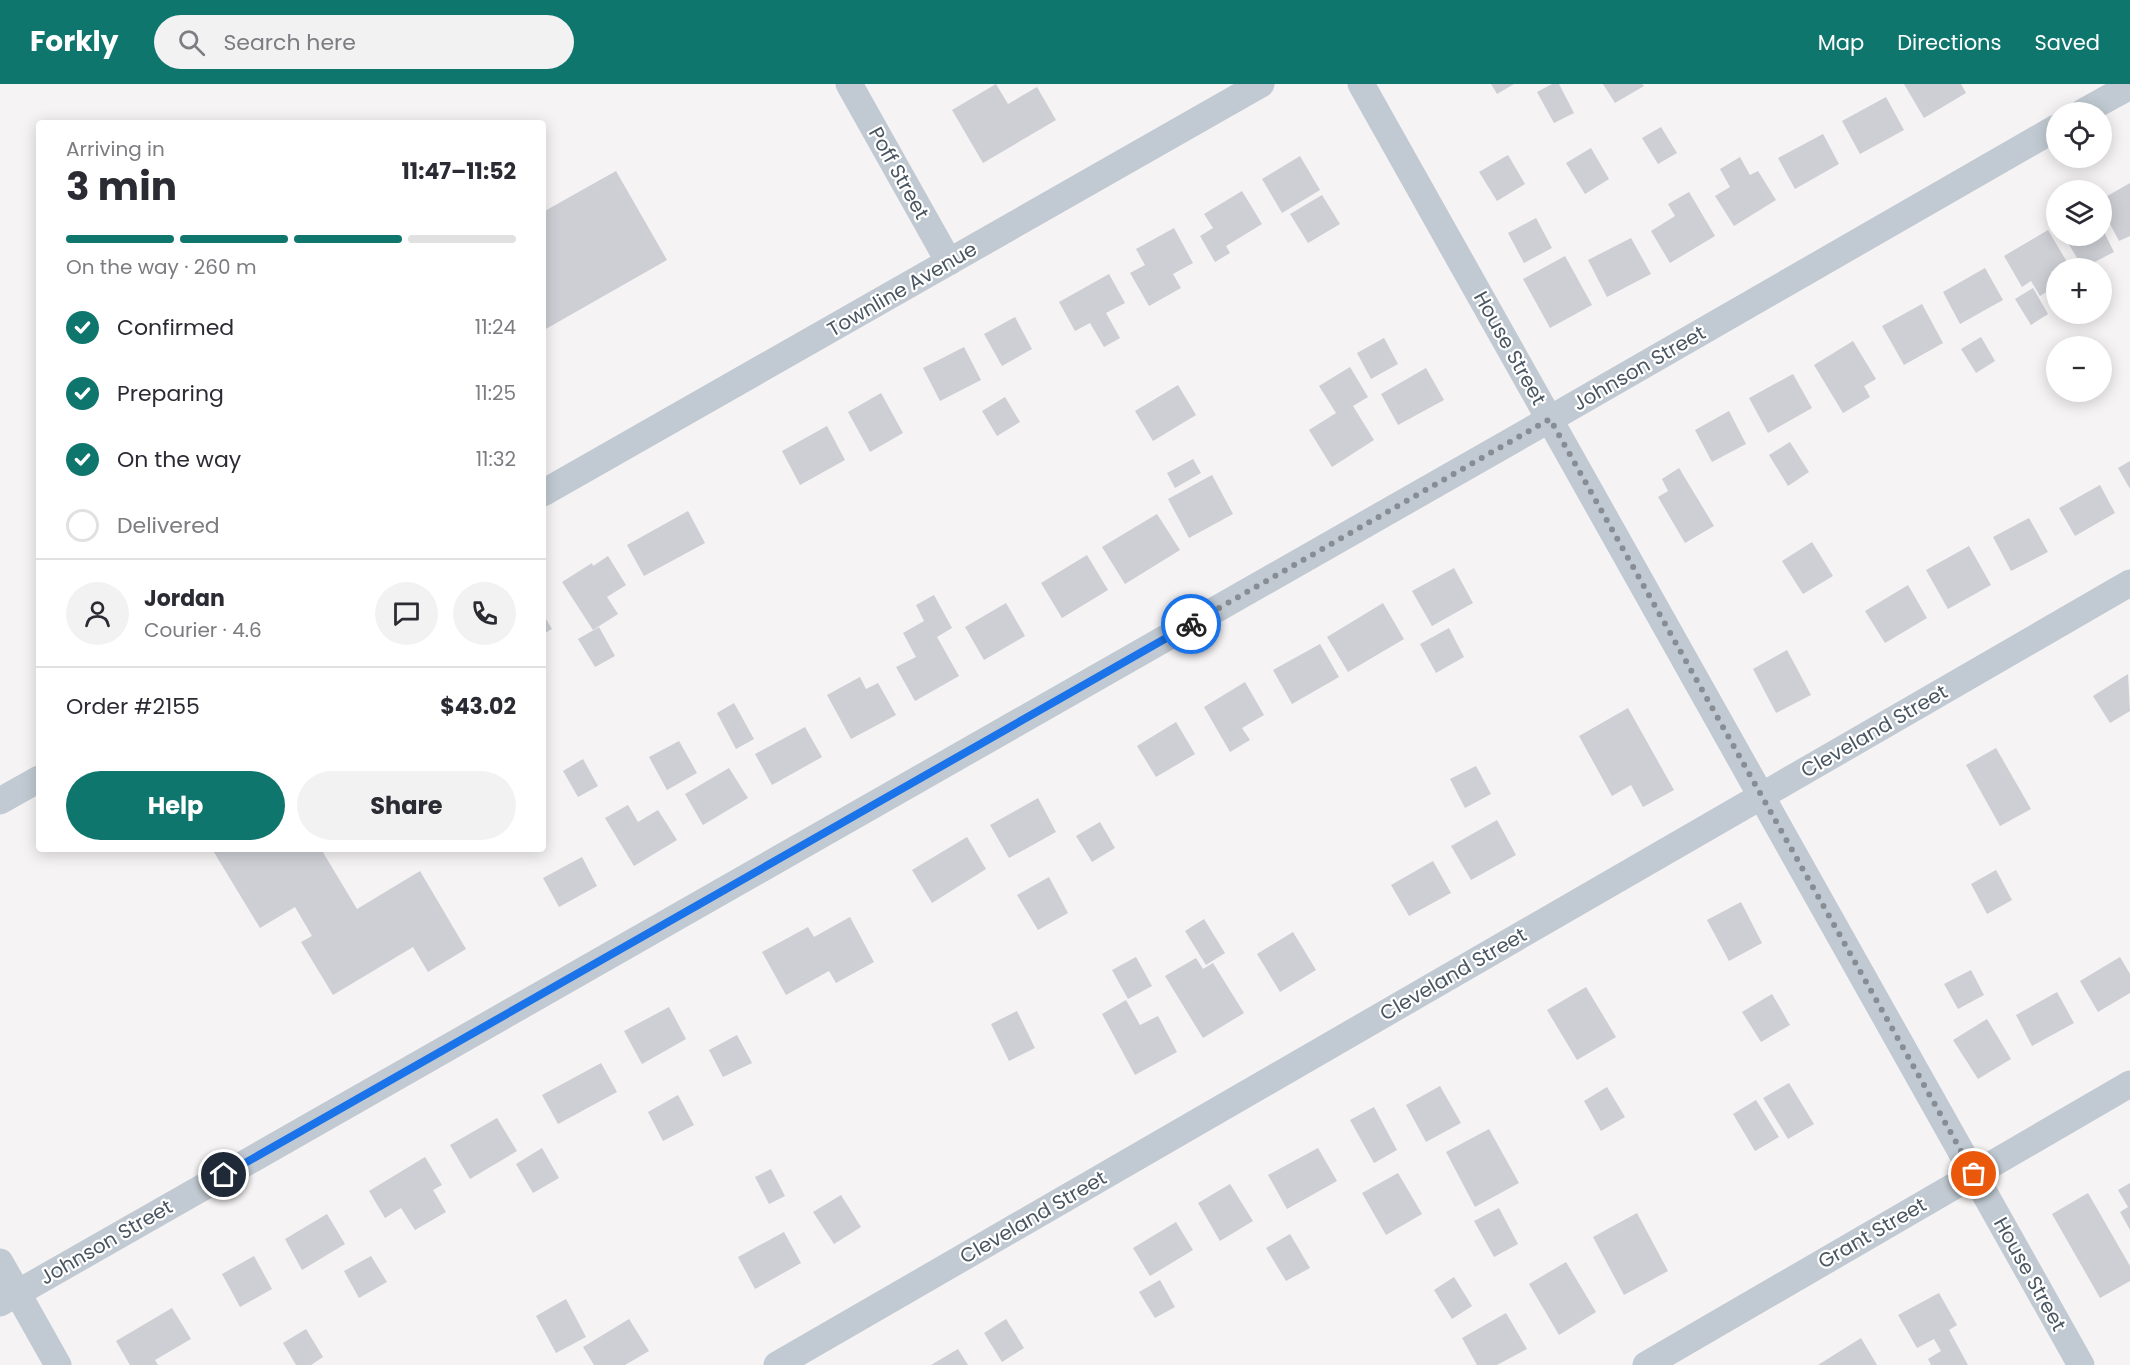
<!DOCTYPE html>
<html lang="en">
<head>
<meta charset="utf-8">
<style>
  :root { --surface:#fff; --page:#f2f2f3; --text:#2b2b33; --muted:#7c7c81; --line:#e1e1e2; --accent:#0f766e }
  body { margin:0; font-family:Poppins,sans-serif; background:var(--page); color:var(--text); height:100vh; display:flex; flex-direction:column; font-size:22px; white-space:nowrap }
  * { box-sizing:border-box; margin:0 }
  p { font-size:20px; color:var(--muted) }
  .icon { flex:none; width:33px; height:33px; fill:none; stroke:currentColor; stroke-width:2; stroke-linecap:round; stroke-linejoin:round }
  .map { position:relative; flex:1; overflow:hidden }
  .side { position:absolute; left:36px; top:36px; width:510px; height:732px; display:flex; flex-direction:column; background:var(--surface); border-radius:6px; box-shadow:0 3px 15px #0003 }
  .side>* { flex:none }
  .fabs { position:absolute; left:2046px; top:18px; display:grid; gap:12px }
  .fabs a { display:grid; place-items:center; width:66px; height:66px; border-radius:50%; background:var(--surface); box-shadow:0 3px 15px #0003; font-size:30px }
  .pin { position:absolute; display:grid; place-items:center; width:51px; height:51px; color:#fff; margin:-26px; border:3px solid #fff; border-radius:50%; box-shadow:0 2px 6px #0007 }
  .courier { position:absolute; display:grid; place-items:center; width:60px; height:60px; margin:-30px; border:4px solid #1a73e8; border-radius:50%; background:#fff; color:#222; box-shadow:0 2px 8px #0007 }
  .headline em { font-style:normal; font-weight:700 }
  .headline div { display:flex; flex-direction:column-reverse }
  .headline { display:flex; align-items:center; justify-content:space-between; height:102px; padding:0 30px }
  h1 { font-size:39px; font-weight:700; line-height:45px }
  .bar { display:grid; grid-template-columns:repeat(4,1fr); gap:9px 6px; align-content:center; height:72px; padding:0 30px }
  .bar i { height:8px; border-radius:4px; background:var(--line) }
  .bar .selected { background:var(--accent) }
  .bar p { grid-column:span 4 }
  .line { display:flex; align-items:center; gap:15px; padding:0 30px; border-top:2px solid var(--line) }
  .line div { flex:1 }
  .round { display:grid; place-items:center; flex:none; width:63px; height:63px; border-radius:32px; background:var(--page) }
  ol { padding:0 30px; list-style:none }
  li { display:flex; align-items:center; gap:18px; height:66px }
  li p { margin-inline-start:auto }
  li .icon { padding:6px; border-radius:50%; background:var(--accent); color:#fff; stroke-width:4 }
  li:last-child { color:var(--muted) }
  li i { width:33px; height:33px; border:3px solid var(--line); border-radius:50% }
  .button { display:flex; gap:12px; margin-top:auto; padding:12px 30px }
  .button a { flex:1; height:69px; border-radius:36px; background:var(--accent); color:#fff; font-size:24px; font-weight:700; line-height:69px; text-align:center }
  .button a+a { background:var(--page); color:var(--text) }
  header { display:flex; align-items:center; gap:36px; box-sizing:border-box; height:84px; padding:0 30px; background:var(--accent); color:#fff }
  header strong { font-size:28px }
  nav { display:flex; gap:33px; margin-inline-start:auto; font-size:21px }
  .search { width:420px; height:54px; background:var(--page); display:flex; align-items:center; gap:15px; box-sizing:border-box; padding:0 21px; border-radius:33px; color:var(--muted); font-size:22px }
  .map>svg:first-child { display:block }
</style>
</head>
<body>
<header>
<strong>Forkly</strong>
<div class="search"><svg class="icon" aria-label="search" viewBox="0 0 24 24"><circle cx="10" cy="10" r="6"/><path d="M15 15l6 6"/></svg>Search here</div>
<nav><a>Map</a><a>Directions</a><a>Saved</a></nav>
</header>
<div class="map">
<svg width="2130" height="1281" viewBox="0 0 2130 1281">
  <rect width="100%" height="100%" fill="#f5f3f3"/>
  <!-- building -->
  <g fill="#cdcfd5">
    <path d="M 996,0 L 1008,20 L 1037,3 L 1056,36 L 983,79 L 952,26 Z"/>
    <path d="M 1491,0 L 1514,0 L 1497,10 Z"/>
    <path d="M 1552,0 L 1559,0 L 1574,29 L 1554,39 L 1537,8 Z"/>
    <path d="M 1603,0 L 1642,0 L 1644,2 L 1615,19 Z"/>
    <path d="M 1904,0 L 1961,0 L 1966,9 L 1924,34 Z"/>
    <path d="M 1886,13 L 1904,46 L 1860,70 L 1842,37 Z"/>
    <path d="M 1661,43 L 1677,69 L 1658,80 L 1642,54 Z"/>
    <path d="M 1823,50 L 1839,80 L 1795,105 L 1778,74 Z"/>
    <path d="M 1591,64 L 1609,95 L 1585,110 L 1566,79 Z"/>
    <path d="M 1508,71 L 1525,100 L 1497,117 L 1479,88 Z"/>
    <path d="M 1300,72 L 1320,106 L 1282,129 L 1262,95 Z"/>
    <path d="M 1740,73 L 1750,91 L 1758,87 L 1776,116 L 1734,142 L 1715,112 L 1730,103 L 1720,85 Z"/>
    <path d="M 616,87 L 667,176 L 544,246 L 546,249 L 543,251 L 543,128 Z"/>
    <path d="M 2130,99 L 2130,152 L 2119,157 L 2102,125 L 2102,115 Z"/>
    <path d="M 1242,107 L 1262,140 L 1226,162 L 1230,169 L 1215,178 L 1200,152 L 1213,144 L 1204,130 Z"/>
    <path d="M 1689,108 L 1715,152 L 1670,179 L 1651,147 L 1675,132 L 1668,120 Z"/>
    <path d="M 1322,111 L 1340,140 L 1308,159 L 1290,130 Z"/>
    <path d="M 1536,134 L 1552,164 L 1524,179 L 1508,149 Z"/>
    <path d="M 1174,144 L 1193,179 L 1173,190 L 1181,204 L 1149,222 L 1130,189 L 1145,181 L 1136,165 Z"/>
    <path d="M 2102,144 L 2114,168 L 2083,184 L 2064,152 L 2102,152 Z"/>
    <path d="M 2048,146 L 2067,178 L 2051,188 L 2056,197 L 2056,202 L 2040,212 L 2031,197 L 2022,203 L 2004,172 Z"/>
    <path d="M 1631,154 L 1651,190 L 1607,213 L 1588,176 Z"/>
    <path d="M 1565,172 L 1592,221 L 1550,244 L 1523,195 Z"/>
    <path d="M 1985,184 L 2003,216 L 1960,240 L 1943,208 Z"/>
    <path d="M 1109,190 L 1125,219 L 1106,229 L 1120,254 L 1104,263 L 1090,239 L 1075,247 L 1059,218 Z"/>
    <path d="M 2033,204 L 2048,230 L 2031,241 L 2015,215 Z"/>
    <path d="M 1922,220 L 1943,259 L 1904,281 L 1882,242 Z"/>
    <path d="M 1015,233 L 1032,265 L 1002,282 L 984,250 Z"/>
    <path d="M 1981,253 L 1995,277 L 1976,289 L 1961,265 Z"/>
    <path d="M 1384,254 L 1398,280 L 1371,295 L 1357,269 Z"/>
    <path d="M 1853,257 L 1876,295 L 1864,302 L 1870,313 L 1843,329 L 1814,281 Z"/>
    <path d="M 964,263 L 981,296 L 940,317 L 923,284 Z"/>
    <path d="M 1350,283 L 1368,313 L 1353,322 L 1374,356 L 1332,383 L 1309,346 L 1336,329 L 1319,302 Z"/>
    <path d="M 1426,284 L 1444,316 L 1398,341 L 1381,310 Z"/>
    <path d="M 1793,290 L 1812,324 L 1768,349 L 1749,314 Z"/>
    <path d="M 1178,301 L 1196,331 L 1153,357 L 1135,327 Z"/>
    <path d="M 881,309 L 903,349 L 870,368 L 848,328 Z"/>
    <path d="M 1005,313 L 1020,338 L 997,352 L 982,327 Z"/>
    <path d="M 1729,327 L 1746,360 L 1712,378 L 1695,346 Z"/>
    <path d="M 827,342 L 845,376 L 800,401 L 782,367 Z"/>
    <path d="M 1790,358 L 1809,388 L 1788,402 L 1769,371 Z"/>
    <path d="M 1193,375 L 1201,389 L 1175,404 L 1167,389 Z"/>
    <path d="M 2130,377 L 2130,405 L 2118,384 Z"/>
    <path d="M 1679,384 L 1714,442 L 1685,459 L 1658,413 L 1668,407 L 1662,395 Z"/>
    <path d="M 1212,391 L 1233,430 L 1189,454 L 1168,415 Z"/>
    <path d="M 2100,401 L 2115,429 L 2075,452 L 2059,424 Z"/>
    <path d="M 688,427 L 705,459 L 644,492 L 627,461 Z"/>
    <path d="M 1157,430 L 1180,466 L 1125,500 L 1102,463 Z"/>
    <path d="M 2029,434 L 2048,468 L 2011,487 L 1993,453 Z"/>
    <path d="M 1812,458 L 1833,492 L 1803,510 L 1782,477 Z"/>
    <path d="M 1969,462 L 1991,501 L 1948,525 L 1926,486 Z"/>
    <path d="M 1087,471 L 1108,506 L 1062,534 L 1041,499 Z"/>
    <path d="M 608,472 L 626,501 L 607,513 L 618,530 L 593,546 L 562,498 L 592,479 L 593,482 Z"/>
    <path d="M 1454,484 L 1473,519 L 1432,542 L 1412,507 Z"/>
    <path d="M 1908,501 L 1927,534 L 1885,559 L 1865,527 Z"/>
    <path d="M 934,511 L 952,544 L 937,553 L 959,592 L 915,617 L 896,583 L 916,573 L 903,549 L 924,537 L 916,521 Z"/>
    <path d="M 1006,519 L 1025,552 L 984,576 L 965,543 Z"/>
    <path d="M 1383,519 L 1404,555 L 1348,588 L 1327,553 Z"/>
    <path d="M 543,530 L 552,545 L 543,550 Z"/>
    <path d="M 599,543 L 615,572 L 595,583 L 578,555 Z"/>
    <path d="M 1449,544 L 1464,573 L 1436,589 L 1420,560 Z"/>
    <path d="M 1320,560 L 1339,593 L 1292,620 L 1273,586 Z"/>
    <path d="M 1787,566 L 1811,611 L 1776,629 L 1753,585 Z"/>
    <path d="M 2128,590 L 2130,627 L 2110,639 L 2093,612 Z"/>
    <path d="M 860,593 L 866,605 L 878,599 L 896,631 L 851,655 L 827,611 Z"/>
    <path d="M 1245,598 L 1264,631 L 1242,644 L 1250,656 L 1230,668 L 1204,623 Z"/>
    <path d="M 734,619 L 754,655 L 736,665 L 717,629 Z"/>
    <path d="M 1628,624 L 1674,706 L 1643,723 L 1631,701 L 1612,712 L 1579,652 Z"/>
    <path d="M 1176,638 L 1195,670 L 1156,693 L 1137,662 Z"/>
    <path d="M 805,643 L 822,673 L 772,701 L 755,670 Z"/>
    <path d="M 679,657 L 697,689 L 667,706 L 649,673 Z"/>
    <path d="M 1996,664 L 2031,725 L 2000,742 L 1966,681 Z"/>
    <path d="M 583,675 L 598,702 L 578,713 L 563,687 Z"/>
    <path d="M 1476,682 L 1491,710 L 1465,724 L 1450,695 Z"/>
    <path d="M 729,684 L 748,714 L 703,741 L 685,710 Z"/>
    <path d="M 1038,714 L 1056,748 L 1009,774 L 990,741 Z"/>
    <path d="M 628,721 L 638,738 L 658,726 L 677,756 L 634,782 L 605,734 Z"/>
    <path d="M 1497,736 L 1516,771 L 1471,796 L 1451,762 Z"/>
    <path d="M 1100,738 L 1115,764 L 1092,778 L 1076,752 Z"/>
    <path d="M 967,753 L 986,785 L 932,819 L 912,786 Z"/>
    <path d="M 212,765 L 299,765 L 301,768 L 307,765 L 321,765 L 357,825 L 420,787 L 466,865 L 428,888 L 413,863 L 333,911 L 301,858 L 312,852 L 295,823 L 260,844 Z"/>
    <path d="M 582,773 L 597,802 L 559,823 L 543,794 Z"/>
    <path d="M 1433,777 L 1451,809 L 1409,832 L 1391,801 Z"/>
    <path d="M 1996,786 L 2012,816 L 1987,830 L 1971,800 Z"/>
    <path d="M 1049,793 L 1068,829 L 1038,846 L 1017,811 Z"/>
    <path d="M 1741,818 L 1762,859 L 1729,877 L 1707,836 Z"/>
    <path d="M 850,833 L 874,878 L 836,899 L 829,887 L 786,911 L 762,868 L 808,843 L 814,853 Z"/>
    <path d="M 1204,835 L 1225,869 L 1206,881 L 1185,847 Z"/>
    <path d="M 1293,848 L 1316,886 L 1280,908 L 1257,870 Z"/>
    <path d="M 1136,873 L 1152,902 L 1128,915 L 1112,886 Z"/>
    <path d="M 2120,873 L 2130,890 L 2130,909 L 2098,928 L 2080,897 Z"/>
    <path d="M 1196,874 L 1203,885 L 1213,879 L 1244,929 L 1203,954 L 1165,892 Z"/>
    <path d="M 1971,886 L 1984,911 L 1958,925 L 1944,900 Z"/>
    <path d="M 1586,903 L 1616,953 L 1577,976 L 1547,926 Z"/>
    <path d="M 2057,908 L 2074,939 L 2032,962 L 2016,931 Z"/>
    <path d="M 1772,910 L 1790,941 L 1761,958 L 1742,928 Z"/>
    <path d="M 1126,916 L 1140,941 L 1158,932 L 1177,968 L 1135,991 L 1102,930 Z"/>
    <path d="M 669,923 L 686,955 L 642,980 L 624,947 Z"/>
    <path d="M 1017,927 L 1035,964 L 1009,977 L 991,940 Z"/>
    <path d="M 1987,935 L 2011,975 L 1978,995 L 1953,956 Z"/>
    <path d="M 737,951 L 752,979 L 723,993 L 709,966 Z"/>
    <path d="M 601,979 L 617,1008 L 558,1040 L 542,1011 Z"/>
    <path d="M 1789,999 L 1814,1040 L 1788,1055 L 1763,1014 Z"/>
    <path d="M 1440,1002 L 1461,1039 L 1426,1058 L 1406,1021 Z"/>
    <path d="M 1607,1003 L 1625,1033 L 1601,1047 L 1584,1017 Z"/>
    <path d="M 678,1011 L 694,1041 L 663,1057 L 648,1028 Z"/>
    <path d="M 1756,1016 L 1779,1053 L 1755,1067 L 1733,1030 Z"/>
    <path d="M 1374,1023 L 1397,1066 L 1374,1079 L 1350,1036 Z"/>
    <path d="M 497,1034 L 517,1067 L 470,1095 L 450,1061 Z"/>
    <path d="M 1489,1045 L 1519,1099 L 1475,1123 L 1446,1068 Z"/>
    <path d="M 542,1064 L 559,1094 L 533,1109 L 516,1080 Z"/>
    <path d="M 1318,1064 L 1337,1097 L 1287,1125 L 1268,1091 Z"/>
    <path d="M 425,1073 L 442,1101 L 433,1106 L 446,1128 L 415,1146 L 401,1124 L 385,1134 L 369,1107 Z"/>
    <path d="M 771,1085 L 785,1112 L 769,1120 L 755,1093 Z"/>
    <path d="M 1398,1089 L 1422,1130 L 1386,1151 L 1362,1109 Z"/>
    <path d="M 2130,1099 L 2130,1146 L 2120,1128 L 2128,1123 L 2118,1106 Z"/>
    <path d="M 1230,1100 L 1253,1137 L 1220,1157 L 1198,1119 Z"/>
    <path d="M 2088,1109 L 2130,1182 L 2130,1197 L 2100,1214 L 2052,1130 Z"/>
    <path d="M 841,1111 L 861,1143 L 834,1160 L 813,1128 Z"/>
    <path d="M 1499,1124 L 1518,1160 L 1494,1173 L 1474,1137 Z"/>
    <path d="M 1637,1129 L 1668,1187 L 1624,1211 L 1593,1153 Z"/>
    <path d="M 327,1130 L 345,1160 L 302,1186 L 285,1155 Z"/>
    <path d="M 1176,1138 L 1193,1166 L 1150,1192 L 1133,1164 Z"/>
    <path d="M 784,1148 L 801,1179 L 755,1205 L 738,1173 Z"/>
    <path d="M 1290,1150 L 1310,1184 L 1286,1197 L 1266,1164 Z"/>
    <path d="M 254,1172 L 272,1205 L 240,1223 L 222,1190 Z"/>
    <path d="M 371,1172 L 387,1198 L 359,1214 L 344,1187 Z"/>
    <path d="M 1566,1178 L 1596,1228 L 1559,1251 L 1529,1200 Z"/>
    <path d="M 1454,1193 L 1472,1222 L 1452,1235 L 1434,1206 Z"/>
    <path d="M 1160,1196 L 1175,1223 L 1155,1234 L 1139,1208 Z"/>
    <path d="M 1939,1209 L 1957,1241 L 1949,1246 L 1968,1281 L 1931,1281 L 1928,1275 L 1941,1267 L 1934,1255 L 1917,1264 L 1898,1231 Z"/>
    <path d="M 566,1215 L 586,1253 L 556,1269 L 536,1232 Z"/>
    <path d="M 172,1224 L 191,1255 L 155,1276 L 158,1281 L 130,1281 L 116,1257 Z"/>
    <path d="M 1506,1229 L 1527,1265 L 1497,1281 L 1477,1281 L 1462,1254 Z"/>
    <path d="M 629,1235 L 649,1267 L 625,1281 L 594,1281 L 583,1263 Z"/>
    <path d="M 1006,1235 L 1024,1264 L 1002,1278 L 984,1249 Z"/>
    <path d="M 306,1245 L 323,1273 L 311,1281 L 296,1281 L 283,1259 Z"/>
    <path d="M 1861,1254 L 1877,1281 L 1818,1281 Z"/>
    <path d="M 958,1265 L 968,1281 L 931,1281 Z"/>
  </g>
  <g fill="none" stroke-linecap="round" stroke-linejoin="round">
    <!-- street -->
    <g stroke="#c1cad2" stroke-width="27">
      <path d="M 849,0 L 949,178"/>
      <path d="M 1361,0 L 2081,1281"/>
      <path d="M 2083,28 L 2130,2"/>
      <path d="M 543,409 L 1261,0"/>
      <path d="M 0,717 L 39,695"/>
      <path d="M 0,1178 L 58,1281"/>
      <path d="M 0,1219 L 1550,335 L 2056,44"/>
      <path d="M 777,1281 L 2130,499"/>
      <path d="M 1646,1281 L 2130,1000"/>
    </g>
  </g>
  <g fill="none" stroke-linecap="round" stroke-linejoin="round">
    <!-- done -->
    <path stroke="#868d94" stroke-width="6" stroke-dasharray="0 10.8" d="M 1191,540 L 1550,335 L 1974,1090"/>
    <!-- route -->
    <path stroke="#1a73e8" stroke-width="8" d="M 224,1091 L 1191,540"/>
  </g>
  <g text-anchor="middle" stroke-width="4.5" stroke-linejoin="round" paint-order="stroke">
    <!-- street labels -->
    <g font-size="20" fill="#4a5661" stroke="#fff">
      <text transform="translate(899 89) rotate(61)" y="7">Poff Street</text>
      <text transform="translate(902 205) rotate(-30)" y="7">Townline Avenue</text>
      <text transform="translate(1510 264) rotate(61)" y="7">House Street</text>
      <text transform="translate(1639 284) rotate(-30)" y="7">Johnson Street</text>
      <text transform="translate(1874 647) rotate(-30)" y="7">Cleveland Street</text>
      <text transform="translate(1453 890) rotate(-30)" y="7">Cleveland Street</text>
      <text transform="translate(1033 1133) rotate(-30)" y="7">Cleveland Street</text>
      <text transform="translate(1872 1149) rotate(-30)" y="7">Grant Street</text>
      <text transform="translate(106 1158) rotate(-30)" y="7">Johnson Street</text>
      <text transform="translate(2030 1190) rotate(61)" y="7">House Street</text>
    </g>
  </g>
</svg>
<div class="fabs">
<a><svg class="icon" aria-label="locate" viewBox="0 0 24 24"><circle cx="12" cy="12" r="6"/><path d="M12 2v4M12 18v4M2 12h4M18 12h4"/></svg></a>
<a><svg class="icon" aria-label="layers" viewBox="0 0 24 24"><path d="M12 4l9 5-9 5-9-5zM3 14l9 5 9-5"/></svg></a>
<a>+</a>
<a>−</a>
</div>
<div class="pin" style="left:1974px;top:1090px;background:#ea580c"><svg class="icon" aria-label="bag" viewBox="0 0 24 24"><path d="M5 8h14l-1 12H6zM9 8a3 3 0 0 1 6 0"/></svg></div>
<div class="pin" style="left:224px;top:1091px;background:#1f2937"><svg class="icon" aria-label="home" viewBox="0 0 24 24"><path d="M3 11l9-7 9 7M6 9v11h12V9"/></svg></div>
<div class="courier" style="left:1191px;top:540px"><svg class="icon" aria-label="bike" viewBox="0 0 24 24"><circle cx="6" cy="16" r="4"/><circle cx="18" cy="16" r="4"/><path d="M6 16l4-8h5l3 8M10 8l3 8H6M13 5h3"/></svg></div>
<section class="side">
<div class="headline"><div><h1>3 min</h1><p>Arriving in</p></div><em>11:47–11:52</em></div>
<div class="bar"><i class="selected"></i><i class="selected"></i><i class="selected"></i><i></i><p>On the way · 260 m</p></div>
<ol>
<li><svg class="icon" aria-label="check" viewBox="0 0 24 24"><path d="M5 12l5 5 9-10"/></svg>Confirmed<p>11:24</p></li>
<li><svg class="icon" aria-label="check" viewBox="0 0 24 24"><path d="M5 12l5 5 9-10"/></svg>Preparing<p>11:25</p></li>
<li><svg class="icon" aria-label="check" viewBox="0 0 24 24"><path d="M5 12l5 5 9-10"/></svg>On the way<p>11:32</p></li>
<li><i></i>Delivered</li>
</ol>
<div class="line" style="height:108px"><a class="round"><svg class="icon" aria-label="person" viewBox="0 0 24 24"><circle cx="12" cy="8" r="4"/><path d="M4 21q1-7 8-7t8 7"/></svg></a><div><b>Jordan</b><p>Courier · 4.6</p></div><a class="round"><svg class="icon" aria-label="chat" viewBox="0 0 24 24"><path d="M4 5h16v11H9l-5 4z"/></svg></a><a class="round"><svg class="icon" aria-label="phone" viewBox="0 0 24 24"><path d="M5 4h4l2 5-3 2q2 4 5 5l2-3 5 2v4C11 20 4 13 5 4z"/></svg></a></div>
<div class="line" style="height:78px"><div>Order #2155</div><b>$43.02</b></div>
<div class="button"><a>Help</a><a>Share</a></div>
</section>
</div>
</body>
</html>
